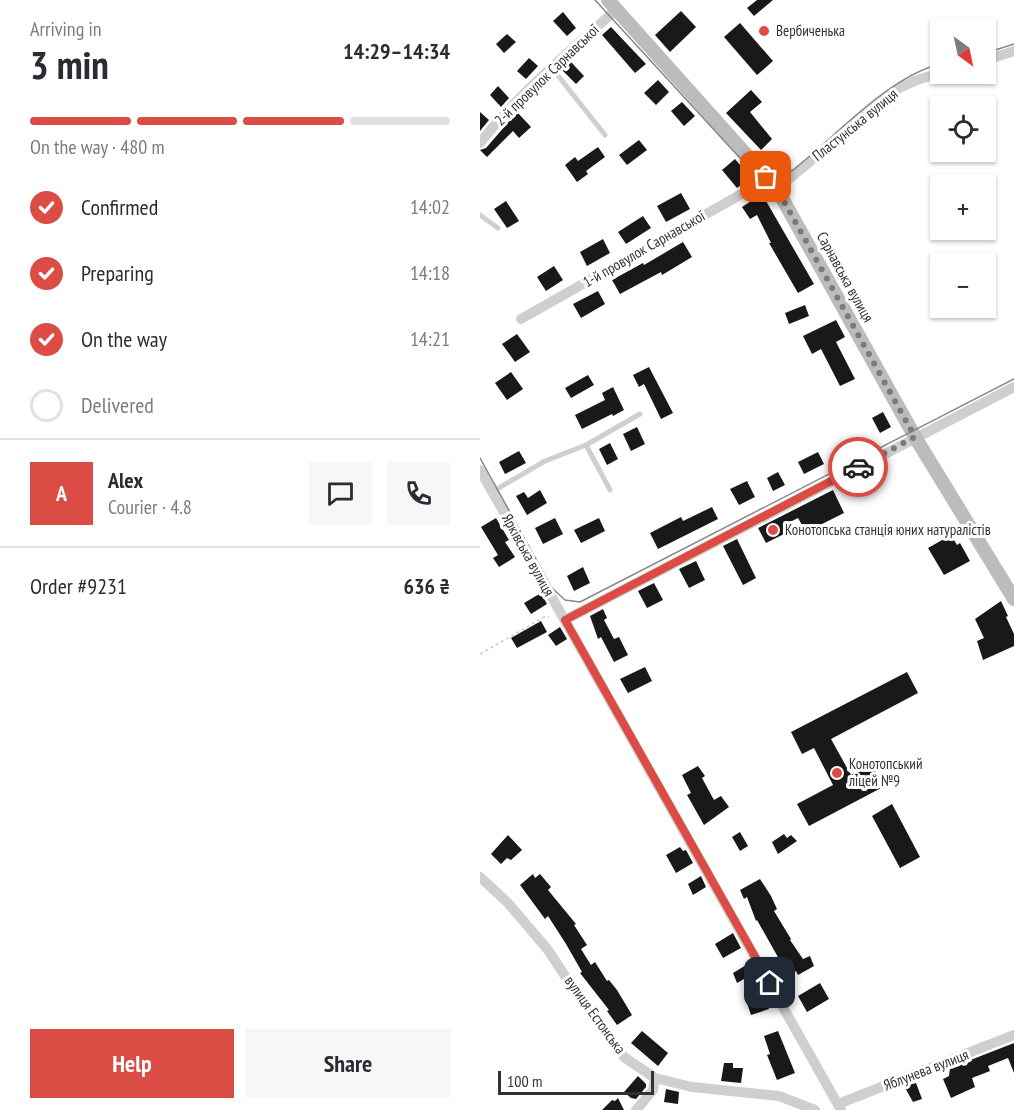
<!DOCTYPE html>
<html lang="en">
<head>
<meta charset="utf-8">
<style>
  :root { --surface:#fff; --page:#f7f7f7; --text:#2b2b33; --muted:#7c7c81; --line:#e1e1e2; --accent:#da4c44 }
  body { margin:0; font-family:"PT Sans Narrow",sans-serif; background:var(--page); color:var(--text); height:100vh; display:flex; flex-direction:column; font-size:22px; white-space:nowrap }
  * { box-sizing:border-box; margin:0 }
  p { font-size:20px; color:var(--muted) }
  .icon { flex:none; width:33px; height:33px; fill:none; stroke:currentColor; stroke-width:2; stroke-linecap:round; stroke-linejoin:round }
  .map { position:relative; flex:1; overflow:hidden }
  .drawer { display:flex; flex-direction:column; background:var(--surface); width:480px }
  .drawer>* { flex:none }
  .needle { width:39px; rotate:147deg }
  .buttons { position:absolute; left:450px; top:18px; display:grid; gap:12px }
  .buttons a { display:grid; place-items:center; width:66px; height:66px; border-radius:0px; background:var(--surface); box-shadow:0 2px 4px #0004; font-size:30px }
  .scale { position:absolute; left:18px; bottom:15px; width:156px; box-sizing:border-box; padding-left:6px; border:3px solid #323232; border-top:0; font-size:16px; line-height:21px; white-space:nowrap; color:#323232; -webkit-text-stroke:4px #fff; paint-order:stroke }
  .pin { position:absolute; display:grid; place-items:center; width:51px; height:51px; color:#fff; margin:-26px; border-radius:12px; box-shadow:0 3px 9px #0006 }
  .courier { position:absolute; display:grid; place-items:center; width:60px; height:60px; margin:-30px; border:4px solid #da4c44; border-radius:50%; background:#fff; color:#222; box-shadow:0 2px 8px #0007 }
  .summary em { font-style:normal; font-weight:700 }
  .summary div { display:flex; flex-direction:column-reverse }
  .summary { display:flex; align-items:center; justify-content:space-between; height:102px; padding:0 30px }
  h1 { font-size:39px; font-weight:700; line-height:45px }
  .bar { display:grid; grid-template-columns:repeat(4,1fr); gap:9px 6px; align-content:center; height:72px; padding:0 30px }
  .bar i { height:8px; border-radius:4px; background:var(--line) }
  .bar .current { background:var(--accent) }
  .bar p { grid-column:span 4 }
  .line { display:flex; align-items:center; gap:15px; padding:0 30px; border-top:2px solid var(--line) }
  .line div { flex:1 }
  .round { display:grid; place-items:center; flex:none; width:63px; height:63px; border-radius:0px; background:var(--page) }
  ol { padding:0 30px; list-style:none }
  li { display:flex; align-items:center; gap:18px; height:66px }
  li p { margin-inline-start:auto }
  li .icon { padding:6px; border-radius:50%; background:var(--accent); color:#fff; stroke-width:4 }
  li:last-child { color:var(--muted) }
  li i { width:33px; height:33px; border:3px solid var(--line); border-radius:50% }
  .cta { display:flex; gap:12px; margin-top:auto; padding:12px 30px }
  .cta a { flex:1; height:69px; border-radius:0px; background:var(--accent); color:#fff; font-size:24px; font-weight:700; line-height:69px; text-align:center }
  .cta a+a { background:var(--page); color:var(--text) }
  main { display:flex; flex:1; min-height:0 }
  .map>svg:first-child { display:block }
</style>
</head>
<body>
<main>
<section class="drawer">
<div class="summary"><div><h1>3 min</h1><p>Arriving in</p></div><em>14:29–14:34</em></div>
<div class="bar"><i class="current"></i><i class="current"></i><i class="current"></i><i></i><p>On the way · 480 m</p></div>
<ol>
<li><svg class="icon" aria-label="check" viewBox="0 0 24 24"><path d="M5 12l5 5 9-10"/></svg>Confirmed<p>14:02</p></li>
<li><svg class="icon" aria-label="check" viewBox="0 0 24 24"><path d="M5 12l5 5 9-10"/></svg>Preparing<p>14:18</p></li>
<li><svg class="icon" aria-label="check" viewBox="0 0 24 24"><path d="M5 12l5 5 9-10"/></svg>On the way<p>14:21</p></li>
<li><i></i>Delivered</li>
</ol>
<div class="line" style="height:108px"><b class="round" style="background:var(--accent);color:#fff">A</b><div><b>Alex</b><p>Courier · 4.8</p></div><a class="round"><svg class="icon" aria-label="chat" viewBox="0 0 24 24"><path d="M4 5h16v11H9l-5 4z"/></svg></a><a class="round"><svg class="icon" aria-label="phone" viewBox="0 0 24 24"><path d="M5 4h4l2 5-3 2q2 4 5 5l2-3 5 2v4C11 20 4 13 5 4z"/></svg></a></div>
<div class="line" style="height:78px"><div>Order #9231</div><b>636 ₴</b></div>
<div class="cta"><a>Help</a><a>Share</a></div>
</section>
<div class="map">
<svg width="534" height="1110" viewBox="0 0 534 1110">
  <rect width="100%" height="100%" fill="#fff"/>
  <!-- building -->
  <g fill="#191919">
    <path d="M 277,0 L 293,0 L 274,16 L 267,8 Z"/>
    <path d="M 201,11 L 216,27 L 190,52 L 175,35 Z"/>
    <path d="M 83,12 L 96,28 L 87,36 L 73,21 Z"/>
    <path d="M 260,23 L 293,61 L 277,75 L 244,37 Z"/>
    <path d="M 131,27 L 166,64 L 155,73 L 122,35 Z"/>
    <path d="M 27,34 L 36,42 L 24,53 L 16,44 Z"/>
    <path d="M 49,58 L 58,66 L 46,79 L 37,71 Z"/>
    <path d="M 91,62 L 104,76 L 96,84 L 82,70 Z"/>
    <path d="M 178,80 L 189,92 L 176,105 L 164,93 Z"/>
    <path d="M 18,86 L 29,98 L 21,107 L 10,95 Z"/>
    <path d="M 271,90 L 282,102 L 270,112 L 292,139 L 281,150 L 246,113 Z"/>
    <path d="M 202,102 L 215,116 L 204,126 L 191,111 Z"/>
    <path d="M 0,112 L 9,120 L 0,131 Z"/>
    <path d="M 37,112 L 51,127 L 39,138 L 33,131 L 7,157 L 0,150 L 6,148 Z"/>
    <path d="M 159,140 L 167,150 L 147,165 L 139,155 Z"/>
    <path d="M 118,147 L 125,157 L 106,171 L 108,174 L 97,182 L 85,165 L 95,157 L 98,161 Z"/>
    <path d="M 255,159 L 271,178 L 257,188 L 242,170 Z"/>
    <path d="M 201,193 L 210,209 L 186,222 L 177,206 Z"/>
    <path d="M 282,194 L 334,284 L 318,293 L 289,243 L 291,243 L 277,215 L 270,219 L 262,207 Z"/>
    <path d="M 26,201 L 39,221 L 27,228 L 14,209 Z"/>
    <path d="M 163,216 L 171,228 L 146,244 L 138,232 Z"/>
    <path d="M 123,239 L 130,253 L 107,266 L 100,252 Z"/>
    <path d="M 203,242 L 212,257 L 182,275 L 181,272 L 140,294 L 132,280 L 163,263 L 164,265 Z"/>
    <path d="M 74,266 L 83,280 L 66,291 L 57,277 Z"/>
    <path d="M 118,291 L 125,304 L 101,318 L 93,304 Z"/>
    <path d="M 325,305 L 329,316 L 309,324 L 305,313 Z"/>
    <path d="M 356,320 L 365,337 L 356,342 L 375,379 L 360,386 L 341,349 L 332,354 L 323,336 Z"/>
    <path d="M 37,334 L 50,352 L 35,362 L 22,344 Z"/>
    <path d="M 169,367 L 193,413 L 181,419 L 164,384 L 159,387 L 153,375 Z"/>
    <path d="M 31,372 L 43,389 L 27,400 L 15,383 Z"/>
    <path d="M 108,375 L 114,385 L 91,398 L 85,388 Z"/>
    <path d="M 133,387 L 144,410 L 133,416 L 132,414 L 102,429 L 95,415 L 125,400 L 122,393 Z"/>
    <path d="M 403,412 L 411,427 L 400,433 L 392,418 Z"/>
    <path d="M 157,427 L 165,444 L 151,451 L 143,434 Z"/>
    <path d="M 130,443 L 138,459 L 127,465 L 119,449 Z"/>
    <path d="M 39,451 L 46,463 L 25,474 L 19,462 Z"/>
    <path d="M 338,452 L 344,464 L 324,474 L 318,462 Z"/>
    <path d="M 298,472 L 305,485 L 293,491 L 287,478 Z"/>
    <path d="M 267,481 L 275,497 L 259,505 L 250,489 Z"/>
    <path d="M 60,490 L 67,503 L 47,515 L 36,496 L 44,492 L 48,498 Z"/>
    <path d="M 353,490 L 364,513 L 326,532 L 318,518 L 304,525 L 308,532 L 286,543 L 278,528 Z"/>
    <path d="M 232,507 L 238,519 L 178,549 L 170,533 L 201,517 L 203,521 Z"/>
    <path d="M 16,518 L 29,540 L 25,542 L 35,557 L 19,567 L 13,558 L 18,555 L 1,527 Z"/>
    <path d="M 75,518 L 83,534 L 63,544 L 55,528 Z"/>
    <path d="M 119,518 L 125,531 L 101,543 L 94,530 Z"/>
    <path d="M 471,535 L 477,545 L 480,543 L 490,561 L 464,575 L 448,548 Z"/>
    <path d="M 257,539 L 276,578 L 263,585 L 243,546 Z"/>
    <path d="M 216,561 L 225,580 L 209,588 L 199,569 Z"/>
    <path d="M 103,567 L 110,583 L 94,591 L 87,576 Z"/>
    <path d="M 174,583 L 183,600 L 167,608 L 158,591 Z"/>
    <path d="M 61,593 L 67,604 L 51,614 L 44,603 Z"/>
    <path d="M 521,601 L 528,616 L 526,617 L 534,634 L 534,646 L 503,660 L 497,641 L 504,638 L 495,619 Z"/>
    <path d="M 123,609 L 127,618 L 124,620 L 134,639 L 139,637 L 148,655 L 134,662 L 121,637 L 118,639 L 110,616 Z"/>
    <path d="M 61,621 L 67,632 L 37,648 L 31,638 Z"/>
    <path d="M 80,627 L 87,639 L 76,646 L 68,635 Z"/>
    <path d="M 165,667 L 172,681 L 148,693 L 140,679 Z"/>
    <path d="M 427,672 L 438,693 L 351,739 L 371,775 L 393,764 L 403,787 L 329,826 L 317,804 L 353,785 L 334,748 L 322,754 L 311,732 Z"/>
    <path d="M 218,766 L 225,776 L 222,778 L 234,800 L 241,796 L 249,807 L 224,825 L 207,795 L 211,793 L 202,775 Z"/>
    <path d="M 412,804 L 440,857 L 420,868 L 392,816 Z"/>
    <path d="M 260,832 L 268,846 L 260,851 L 252,837 Z"/>
    <path d="M 304,834 L 307,838 L 311,835 L 317,841 L 298,854 L 292,842 Z"/>
    <path d="M 28,835 L 42,850 L 31,860 L 27,858 L 21,864 L 11,854 Z"/>
    <path d="M 200,847 L 203,851 L 206,850 L 213,863 L 196,873 L 186,855 Z"/>
    <path d="M 53,874 L 55,878 L 60,874 L 71,887 L 68,890 L 96,924 L 94,925 L 107,945 L 101,949 L 111,965 L 115,962 L 127,981 L 129,980 L 137,990 L 152,1015 L 137,1025 L 127,1011 L 129,1010 L 100,973 L 102,972 L 86,944 L 68,916 L 65,919 L 40,885 Z"/>
    <path d="M 221,876 L 226,887 L 213,895 L 208,884 Z"/>
    <path d="M 280,879 L 291,896 L 297,909 L 294,911 L 311,939 L 310,940 L 323,959 L 330,956 L 334,966 L 318,975 L 316,971 L 305,978 L 296,961 L 299,959 L 277,920 L 276,921 L 267,897 L 264,899 L 260,890 Z"/>
    <path d="M 253,933 L 261,948 L 243,958 L 235,944 Z"/>
    <path d="M 268,964 L 273,974 L 257,983 L 253,973 Z"/>
    <path d="M 340,983 L 349,999 L 327,1012 L 318,996 Z"/>
    <path d="M 282,989 L 289,1009 L 271,1015 L 264,994 Z"/>
    <path d="M 162,1031 L 188,1053 L 178,1066 L 151,1043 Z"/>
    <path d="M 298,1031 L 315,1073 L 297,1080 L 287,1055 L 290,1054 L 284,1036 Z"/>
    <path d="M 534,1043 L 534,1073 L 528,1058 L 508,1066 L 510,1071 L 492,1078 L 495,1087 L 471,1098 L 463,1079 L 469,1076 L 470,1068 Z"/>
    <path d="M 244,1063 L 253,1063 L 253,1068 L 263,1068 L 261,1083 L 241,1081 Z"/>
    <path d="M 158,1076 L 166,1084 L 166,1087 L 156,1099 L 151,1098 L 144,1092 Z"/>
    <path d="M 436,1083 L 442,1099 L 433,1102 L 424,1086 Z"/>
    <path d="M 186,1089 L 199,1092 L 198,1104 L 184,1102 Z"/>
    <path d="M 138,1098 L 144,1110 L 122,1110 L 132,1100 L 135,1101 Z"/>
  </g>
  <g fill="none" stroke-linecap="round" stroke-linejoin="round">
    <!-- path -->
    <path stroke="#ccc" stroke-width="1.5" stroke-dasharray="3 3" stroke-linecap="butt" d="M 0,654 L 66,616 L 69,617"/>
    <!-- lane -->
    <g stroke="#cfcfcf" stroke-width="5">
      <path d="M 72,68 L 125,135"/>
      <path d="M 0,215 L 18,228"/>
      <path d="M 106,445 L 130,490"/>
      <path d="M 12,492 L 65,461 L 106,445 L 160,414"/>
    </g>
    <!-- street -->
    <g stroke="#cfcfcf" stroke-width="10">
      <path d="M 506,60 L 534,51"/>
      <path d="M 0,143 C 39,93 90,51 137,9"/>
      <path d="M 297,189 L 417,89 L 437,80 L 460,73"/>
      <path d="M 41,319 L 288,179"/>
      <path d="M 0,470 L 361,1110"/>
      <path d="M 85,620 L 534,387"/>
      <path d="M 0,877 L 28,903 L 68,950 L 104,1005 L 144,1057 L 175,1078 L 212,1087 L 299,1096 L 335,1110"/>
      <path d="M 358,1104 L 534,1035"/>
      <path d="M 156,1110 L 173,1090 L 175,1078"/>
    </g>
    <!-- secondary -->
    <path stroke="#bcbcbc" stroke-width="14" d="M 128,0 L 297,189 L 435,437 L 534,599"/>
    <!-- tram -->
    <g stroke="#878787" stroke-width="1.5">
      <path d="M 115,0 L 269,168 C 285,180 296,179 313,170 C 355,137 408,77 460,64"/>
      <path d="M 506,53 L 534,44"/>
      <path d="M 0,458 L 72,588 L 85,600 L 100,602 L 534,379"/>
    </g>
  </g>
  <g fill="none" stroke-linecap="round" stroke-linejoin="round">
    <!-- done -->
    <path stroke="#7a7a7a" stroke-width="6" stroke-dasharray="0 10.8" d="M 286,177 L 297,189 L 435,437 L 378,467"/>
    <!-- route -->
    <path stroke="#da4c44" stroke-width="8" d="M 290,983 L 85,620 L 378,467"/>
  </g>
  <!-- markers -->
  <g fill="#da4c44" stroke="#fff" stroke-width="2">
    <circle cx="284" cy="31" r="6"/>
    <circle cx="293" cy="530" r="6"/>
    <circle cx="357" cy="773" r="6"/>
  </g>
  <g text-anchor="middle" stroke-width="6" stroke-linejoin="round" paint-order="stroke">
    <!-- poi labels -->
    <g font-size="15" fill="#323232" stroke="#fff" text-anchor="start">
      <text x="296" y="36">Вербиченька</text>
      <text x="305" y="535">Конотопська станція юних натуралістів</text>
      <text x="369" y="769">Конотопський<tspan x="369" dy="17">ліцей №9</tspan></text>
    </g>
    <!-- street labels -->
    <g font-size="15" fill="#323232" stroke="#fff">
      <text transform="translate(67 75) rotate(-44)" y="5">2-й провулок Сарнавської</text>
      <text transform="translate(375 125) rotate(-39)" y="5">Пластунська вулиця</text>
      <text transform="translate(164 249) rotate(-30)" y="5">1-й провулок Сарнавської</text>
      <text transform="translate(365 277) rotate(61)" y="5">Сарнавська вулиця</text>
      <text transform="translate(48 555) rotate(61)" y="5">Ярківська вулиця</text>
      <text transform="translate(115 1015) rotate(54)" y="5">вулиця Естонська</text>
      <text transform="translate(446 1070) rotate(-21)" y="5">Яблунева вулиця</text>
    </g>
  </g>
</svg>
<div class="buttons">
<a><svg class="needle" viewBox="-14 -14 28 28"><path d="M0-13l5 13h-10z" fill="#e53935"/><path d="M0 13l5-13h-10z" fill="#7c7c81"/></svg></a>
<a><svg class="icon" aria-label="locate" viewBox="0 0 24 24"><circle cx="12" cy="12" r="6"/><path d="M12 2v4M12 18v4M2 12h4M18 12h4"/></svg></a>
<a>+</a>
<a>−</a>
</div>
<div class="scale">100 m</div>
<div class="pin" style="left:286px;top:177px;background:#ea580c"><svg class="icon" aria-label="bag" viewBox="0 0 24 24"><path d="M5 8h14l-1 12H6zM9 8a3 3 0 0 1 6 0"/></svg></div>
<div class="pin" style="left:290px;top:983px;background:#1f2937"><svg class="icon" aria-label="home" viewBox="0 0 24 24"><path d="M3 11l9-7 9 7M6 9v11h12V9"/></svg></div>
<div class="courier" style="left:378px;top:467px"><svg class="icon" aria-label="car" viewBox="0 0 24 24"><path d="M5 17H2v-5l4-1 3-4h7l3 4 3 1v5h-3M9 17h6M6 11h13"/><circle cx="7" cy="17" r="2"/><circle cx="17" cy="17" r="2"/></svg></div>
</div>
</main>
</body>
</html>
